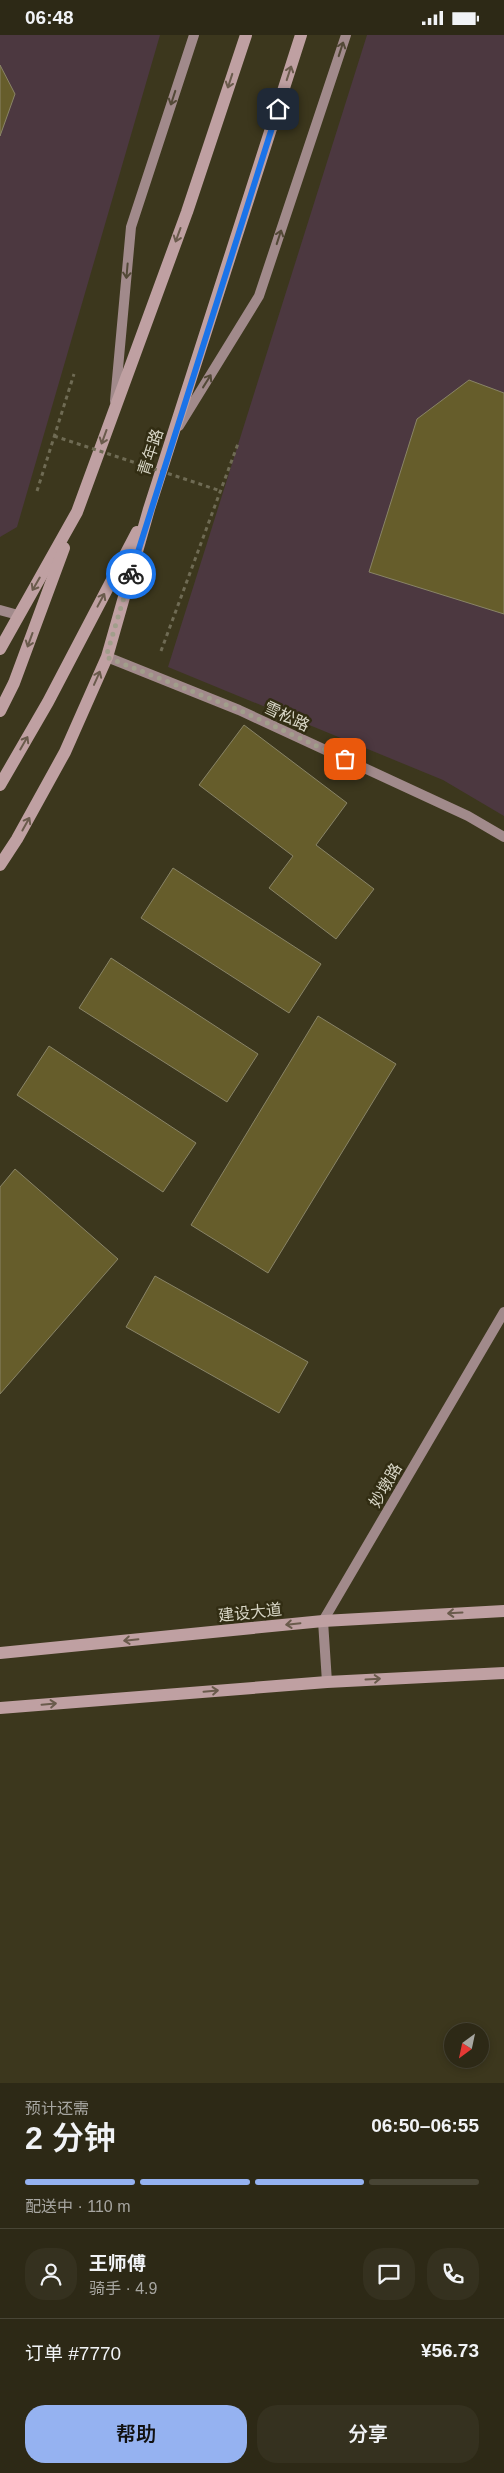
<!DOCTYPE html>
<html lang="zh">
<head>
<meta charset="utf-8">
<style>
  :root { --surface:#2d2916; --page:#35311f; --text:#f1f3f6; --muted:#a7a6a1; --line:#484535; --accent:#95b2f1 }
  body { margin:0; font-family:Helvetica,"Noto Sans SC",sans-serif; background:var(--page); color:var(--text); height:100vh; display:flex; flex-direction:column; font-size:19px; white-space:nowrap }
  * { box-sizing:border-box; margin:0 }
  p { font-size:16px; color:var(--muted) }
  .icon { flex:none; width:28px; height:28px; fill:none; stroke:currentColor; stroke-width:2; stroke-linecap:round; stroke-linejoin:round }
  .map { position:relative; height:2048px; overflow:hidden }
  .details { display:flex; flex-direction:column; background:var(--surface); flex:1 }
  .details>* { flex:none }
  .needle { width:32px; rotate:213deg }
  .fabs { position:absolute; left:444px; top:1988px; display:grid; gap:10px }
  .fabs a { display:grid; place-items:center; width:45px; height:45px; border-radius:50%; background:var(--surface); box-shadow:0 2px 8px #0003,0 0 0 1px var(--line); font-size:25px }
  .pin { position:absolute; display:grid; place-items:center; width:42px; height:42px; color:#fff; margin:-21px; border-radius:10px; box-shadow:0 2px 8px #0006 }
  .courier { position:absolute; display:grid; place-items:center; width:50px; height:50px; margin:-25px; border:4px solid #1a73e8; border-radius:50%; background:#fff; color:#222; box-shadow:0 1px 6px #0007 }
  .headline em { font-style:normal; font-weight:600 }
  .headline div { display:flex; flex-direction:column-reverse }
  .headline { display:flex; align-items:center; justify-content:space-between; height:85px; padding:0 25px }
  h1 { font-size:32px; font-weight:600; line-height:38px }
  .bar { display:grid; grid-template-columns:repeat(4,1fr); gap:8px 5px; align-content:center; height:60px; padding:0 25px }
  .bar i { height:6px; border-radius:4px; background:var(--line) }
  .bar .active { background:var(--accent) }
  .bar p { grid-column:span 4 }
  .line { display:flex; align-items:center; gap:12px; padding:0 25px; border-top:1px solid var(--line) }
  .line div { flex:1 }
  .round { display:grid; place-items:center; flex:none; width:52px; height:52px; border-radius:20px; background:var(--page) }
  .action { display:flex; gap:10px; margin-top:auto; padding:10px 25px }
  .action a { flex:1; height:58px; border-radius:20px; background:var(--accent); color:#111; font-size:20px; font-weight:600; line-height:58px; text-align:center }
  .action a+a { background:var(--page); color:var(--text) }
  .status { display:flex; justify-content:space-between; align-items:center; height:35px; padding:0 25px; background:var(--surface); direction:ltr }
  .status svg { height:14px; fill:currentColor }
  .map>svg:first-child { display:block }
</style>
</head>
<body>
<div class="status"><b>06:48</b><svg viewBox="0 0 49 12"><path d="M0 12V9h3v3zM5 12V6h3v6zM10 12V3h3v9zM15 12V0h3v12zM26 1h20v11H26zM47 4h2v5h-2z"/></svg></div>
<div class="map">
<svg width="504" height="2048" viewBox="0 0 504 2048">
  <rect width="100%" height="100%" fill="#3c371d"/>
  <!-- commercial -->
  <g fill="#4c3840">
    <path d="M 0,0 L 160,0 L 17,492 L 0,502 Z"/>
    <path d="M 367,0 L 504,0 L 504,781 L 443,745 L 168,632 Z"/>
  </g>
  <!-- building -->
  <g fill="#665d2b" stroke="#898467">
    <path d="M 0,30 L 15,59 L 0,101 Z"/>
    <path d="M 469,345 L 504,358 L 504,579 L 369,537 L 417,384 Z"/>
    <path d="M 244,690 L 347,768 L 316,810 L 374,854 L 336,904 L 269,853 L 293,821 L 199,750 Z"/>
    <path d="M 173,833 L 321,929 L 289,978 L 141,883 Z"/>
    <path d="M 111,923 L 258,1019 L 227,1067 L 79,973 Z"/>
    <path d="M 318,981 L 396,1029 L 268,1238 L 191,1190 Z"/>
    <path d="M 49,1011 L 196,1108 L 163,1157 L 17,1060 Z"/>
    <path d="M 15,1134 L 118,1224 L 0,1359 L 0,1152 Z"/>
    <path d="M 155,1241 L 308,1327 L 279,1378 L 126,1292 Z"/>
  </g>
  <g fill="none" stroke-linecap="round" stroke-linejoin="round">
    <!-- path -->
    <g stroke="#6f6b54" stroke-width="3" stroke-dasharray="4 4" stroke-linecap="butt">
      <path d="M 37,456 L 74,339"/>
      <path d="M 161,616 L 239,406"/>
    </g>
    <!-- secondary -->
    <g stroke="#a18a8b" stroke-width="10">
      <path d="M 115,366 L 131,192 L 194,0"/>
      <path d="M 179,391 L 259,261 L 346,0"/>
      <path d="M 0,575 L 18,580"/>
      <path d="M 107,622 L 239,675 L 468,781 L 504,802"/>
      <path d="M 327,1647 L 323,1586 L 504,1277"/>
    </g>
    <!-- primary -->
    <g stroke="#bfa0a2" stroke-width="12">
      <path d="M 0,614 L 77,477 L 187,177 L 246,0"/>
      <path d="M 0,676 L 14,648 L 64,513"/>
      <path d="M 0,750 L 48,667 L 137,497"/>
      <path d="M 0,830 L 17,804 L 65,717 L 107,622 L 149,474 L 301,0"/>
      <path d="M 0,1618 L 323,1586 L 504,1576"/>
      <path d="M 0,1673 L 327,1647 L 504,1638"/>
    </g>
    <!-- path-bridge -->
    <path stroke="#6f6b54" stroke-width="3" stroke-dasharray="4 4" stroke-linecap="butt" d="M 54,401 L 221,456"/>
  </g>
  <!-- one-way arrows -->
  <defs><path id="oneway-shaft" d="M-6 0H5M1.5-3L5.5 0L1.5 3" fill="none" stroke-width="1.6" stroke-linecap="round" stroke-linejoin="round" transform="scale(1.25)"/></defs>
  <g stroke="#534937">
    <use href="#oneway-shaft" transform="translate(341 14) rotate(-72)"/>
    <use href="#oneway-shaft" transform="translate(173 63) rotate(108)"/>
    <use href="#oneway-shaft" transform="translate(279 202) rotate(-72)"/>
    <use href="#oneway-shaft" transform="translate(127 236) rotate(95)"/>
    <use href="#oneway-shaft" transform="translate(207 346) rotate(-58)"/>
  </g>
  <g stroke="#6a5b4c">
    <use href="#oneway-shaft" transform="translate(289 38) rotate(-72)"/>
    <use href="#oneway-shaft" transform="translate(230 46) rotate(108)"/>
    <use href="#oneway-shaft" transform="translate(178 200) rotate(110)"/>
    <use href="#oneway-shaft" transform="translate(104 402) rotate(110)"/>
    <use href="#oneway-shaft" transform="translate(36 549) rotate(120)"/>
    <use href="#oneway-shaft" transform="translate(101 565) rotate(-62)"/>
    <use href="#oneway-shaft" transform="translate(30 605) rotate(110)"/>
    <use href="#oneway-shaft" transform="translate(97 643) rotate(-66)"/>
    <use href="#oneway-shaft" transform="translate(24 708) rotate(-60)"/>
    <use href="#oneway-shaft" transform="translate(26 789) rotate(-61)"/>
    <use href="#oneway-shaft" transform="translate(455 1578) rotate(177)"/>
    <use href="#oneway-shaft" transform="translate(293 1589) rotate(174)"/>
    <use href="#oneway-shaft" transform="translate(131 1605) rotate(174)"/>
    <use href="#oneway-shaft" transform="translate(373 1644) rotate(-3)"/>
    <use href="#oneway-shaft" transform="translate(211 1656) rotate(-5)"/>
    <use href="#oneway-shaft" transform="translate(49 1669) rotate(-5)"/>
  </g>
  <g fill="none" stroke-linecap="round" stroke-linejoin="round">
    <!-- done -->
    <path stroke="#a19e8b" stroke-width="5" stroke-dasharray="0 9" d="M 131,539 L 106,622 L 239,675 L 345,724"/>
    <!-- route -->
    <path stroke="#1a73e8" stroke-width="6" d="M 131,539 L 278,74"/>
  </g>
  <g text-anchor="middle" stroke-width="5" stroke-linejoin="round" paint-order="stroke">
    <!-- street labels -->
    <g font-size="16" fill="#d8d6c6" stroke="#322d13">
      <text transform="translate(150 417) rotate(-72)" y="6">青年路</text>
      <text transform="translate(287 681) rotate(25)" y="6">雪松路</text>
      <text transform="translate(385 1450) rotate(-60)" y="6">妙墩路</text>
      <text transform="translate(250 1577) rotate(-6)" y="6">建设大道</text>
    </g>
  </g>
</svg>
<div class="fabs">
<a><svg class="needle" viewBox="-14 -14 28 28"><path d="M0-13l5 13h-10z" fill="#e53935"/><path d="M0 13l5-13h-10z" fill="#a7a6a1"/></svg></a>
</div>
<div class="pin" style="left:345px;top:724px;background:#ea580c"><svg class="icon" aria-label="bag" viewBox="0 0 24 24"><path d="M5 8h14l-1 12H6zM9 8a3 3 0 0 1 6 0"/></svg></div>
<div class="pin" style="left:278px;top:74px;background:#1f2937"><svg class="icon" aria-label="home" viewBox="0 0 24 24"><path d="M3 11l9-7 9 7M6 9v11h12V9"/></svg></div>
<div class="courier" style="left:131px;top:539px"><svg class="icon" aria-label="bike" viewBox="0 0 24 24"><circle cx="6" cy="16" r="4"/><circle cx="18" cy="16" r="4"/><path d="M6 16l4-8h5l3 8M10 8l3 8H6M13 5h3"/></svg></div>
</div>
<section class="details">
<div class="headline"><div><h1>2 分钟</h1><p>预计还需</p></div><em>06:50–06:55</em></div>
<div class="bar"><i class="active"></i><i class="active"></i><i class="active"></i><i></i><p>配送中 · 110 m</p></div>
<div class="line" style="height:90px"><a class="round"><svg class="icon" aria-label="person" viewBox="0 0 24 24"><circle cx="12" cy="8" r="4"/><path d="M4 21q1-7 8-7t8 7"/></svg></a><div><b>王师傅</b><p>骑手 · 4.9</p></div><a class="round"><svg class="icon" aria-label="chat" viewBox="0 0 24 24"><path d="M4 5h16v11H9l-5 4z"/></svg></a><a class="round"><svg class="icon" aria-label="phone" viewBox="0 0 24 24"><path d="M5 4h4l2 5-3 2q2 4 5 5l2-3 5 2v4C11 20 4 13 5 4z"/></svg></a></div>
<div class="line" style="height:65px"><div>订单 #7770</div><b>¥56.73</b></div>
<div class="action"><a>帮助</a><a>分享</a></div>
</section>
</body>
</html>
